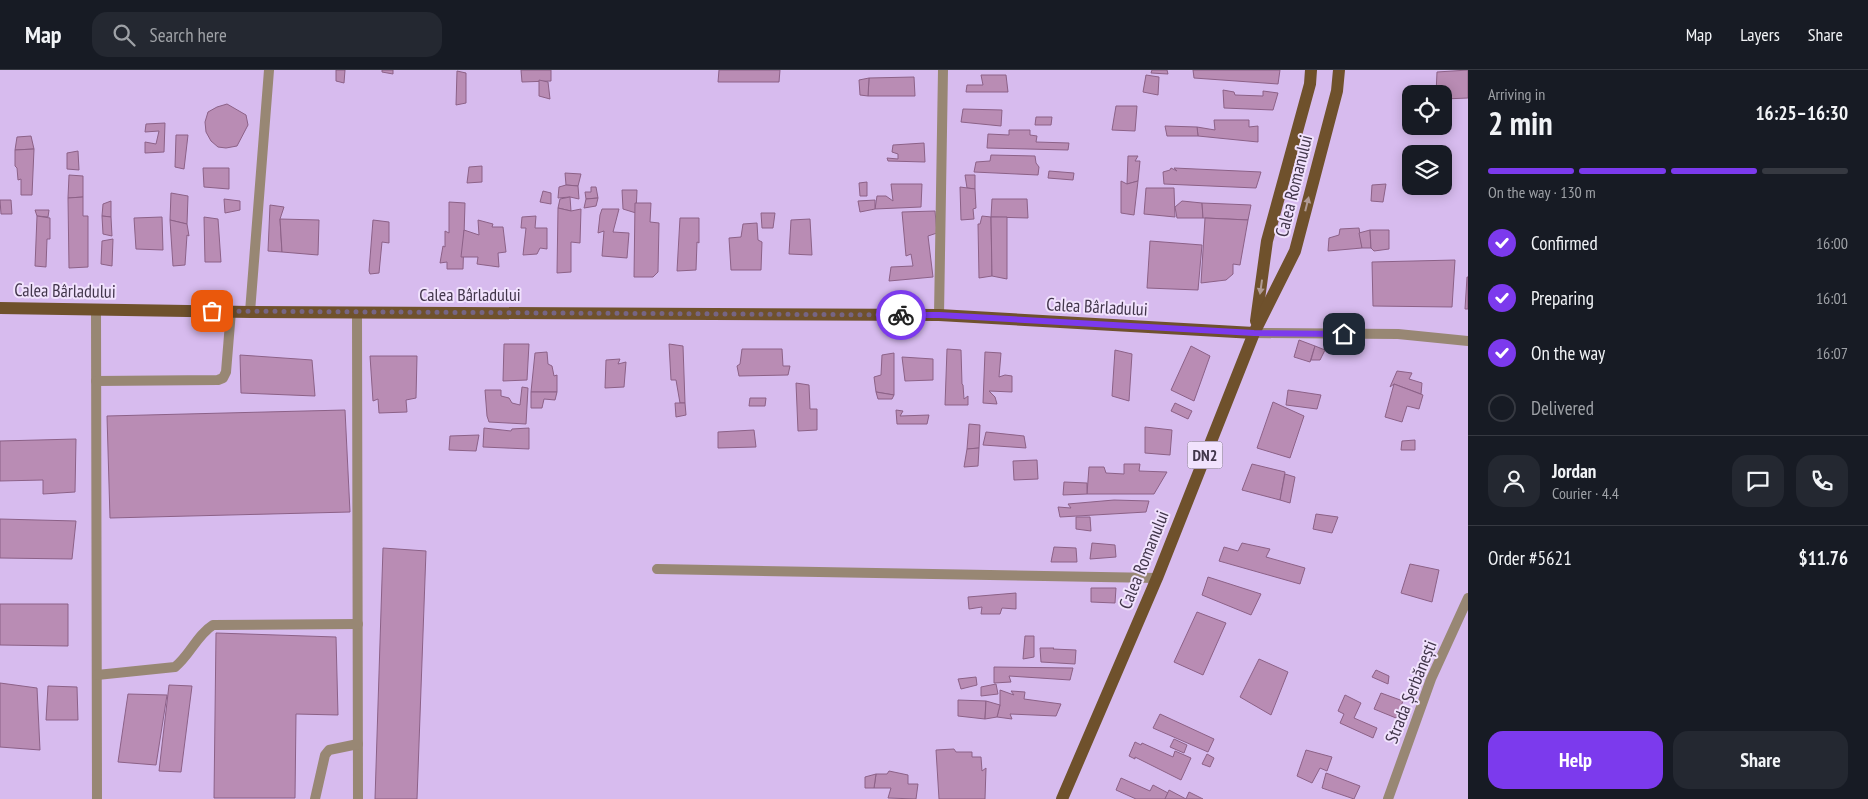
<!DOCTYPE html>
<html lang="en">
<head>
<meta charset="utf-8">
<style>
  :root { --surface:#171b24; --page:#242831; --text:#f1f3f6; --muted:#9ea1a6; --line:#363941; --accent:#7c3aed }
  body { margin:0; font-family:"PT Sans Narrow",sans-serif; background:var(--page); color:var(--text); height:100vh; display:flex; flex-direction:column; font-size:19px; white-space:nowrap }
  * { box-sizing:border-box; margin:0 }
  p { font-size:16px; color:var(--muted) }
  .icon { flex:none; width:28px; height:28px; fill:none; stroke:currentColor; stroke-width:2; stroke-linecap:round; stroke-linejoin:round }
  .map { position:relative; flex:1; overflow:hidden }
  .drawer { display:flex; flex-direction:column; background:var(--surface); width:400px }
  .drawer>* { flex:none }
  .controls { position:absolute; left:1402px; top:15px; display:grid; gap:10px }
  .controls a { display:grid; place-items:center; width:50px; height:50px; border-radius:10px; background:var(--surface); box-shadow:0 2px 12px #0003; font-size:25px }
  .pin { position:absolute; display:grid; place-items:center; width:42px; height:42px; color:#fff; margin:-21px; border-radius:10px; box-shadow:0 2px 8px #0006 }
  .courier { position:absolute; display:grid; place-items:center; width:50px; height:50px; margin:-25px; border:4px solid #7c3aed; border-radius:50%; background:#fff; color:#222; box-shadow:0 1px 6px #0007 }
  .head em { font-style:normal; font-weight:600 }
  .head div { display:flex; flex-direction:column-reverse }
  .head { display:flex; align-items:center; justify-content:space-between; height:85px; padding:0 20px }
  h1 { font-size:32px; font-weight:600; line-height:38px }
  .bar { display:grid; grid-template-columns:repeat(4,1fr); gap:8px 5px; align-content:center; height:60px; padding:0 20px }
  .bar i { height:6px; border-radius:4px; background:var(--line) }
  .bar .active { background:var(--accent) }
  .bar p { grid-column:span 4 }
  .line { display:flex; align-items:center; gap:12px; padding:0 20px; border-top:1px solid var(--line) }
  .line div { flex:1 }
  .round { display:grid; place-items:center; flex:none; width:52px; height:52px; border-radius:15px; background:var(--page) }
  ol { padding:0 20px; list-style:none }
  li { display:flex; align-items:center; gap:15px; height:55px }
  li p { margin-inline-start:auto }
  li .icon { padding:5px; border-radius:50%; background:var(--accent); color:#fff; stroke-width:4 }
  li:last-child { color:var(--muted) }
  li i { width:28px; height:28px; border:2px solid var(--line); border-radius:50% }
  .action { display:flex; gap:10px; margin-top:auto; padding:10px 20px }
  .action a { flex:1; height:58px; border-radius:15px; background:var(--accent); color:#fff; font-size:20px; font-weight:600; line-height:58px; text-align:center }
  .action a+a { background:var(--page); color:var(--text) }
  header { display:flex; align-items:center; gap:30px; box-sizing:border-box; height:70px; padding:0 25px; background:var(--surface); border-bottom:1px solid var(--line) }
  header strong { font-size:24px }
  nav { display:flex; gap:28px; margin-inline-start:auto; font-size:18px }
  .search { width:350px; height:45px; background:var(--page); display:flex; align-items:center; gap:12px; box-sizing:border-box; padding:0 18px; border-radius:15px; color:var(--muted); font-size:19px }
  main { display:flex; flex:1; min-height:0 }
  .map>svg:first-child { display:block }
</style>
</head>
<body>
<header>
<strong>Map</strong>
<div class="search"><svg class="icon" aria-label="search" viewBox="0 0 24 24"><circle cx="10" cy="10" r="6"/><path d="M15 15l6 6"/></svg>Search here</div>
<nav><a>Map</a><a>Layers</a><a>Share</a></nav>
</header>
<main>
<div class="map">
<svg width="1468" height="729" viewBox="0 0 1468 729">
  <rect width="100%" height="100%" fill="#d7bbee"/>
  <!-- building -->
  <g fill="#b98cb4" stroke="#8c6187">
    <path d="M 336,0 L 345,0 L 344,13 L 336,11 Z"/>
    <path d="M 382,0 L 393,0 L 393,4 L 382,2 Z"/>
    <path d="M 521,0 L 551,0 L 551,11 L 522,12 Z"/>
    <path d="M 719,0 L 780,0 L 779,12 L 718,12 Z"/>
    <path d="M 1152,0 L 1167,0 L 1168,4 L 1151,3 Z"/>
    <path d="M 1193,0 L 1280,0 L 1278,14 L 1194,8 Z"/>
    <path d="M 1468,0 L 1468,28 L 1444,29 L 1444,24 L 1436,24 L 1437,2 Z"/>
    <path d="M 457,1 L 466,3 L 466,33 L 456,35 Z"/>
    <path d="M 981,5 L 1006,5 L 1008,22 L 966,22 L 967,15 L 983,15 Z"/>
    <path d="M 1146,5 L 1159,7 L 1158,25 L 1143,22 Z"/>
    <path d="M 914,7 L 915,26 L 868,26 L 869,8 Z"/>
    <path d="M 869,8 L 868,26 L 860,25 L 859,10 Z"/>
    <path d="M 539,10 L 548,12 L 550,29 L 539,26 Z"/>
    <path d="M 1223,20 L 1234,22 L 1235,25 L 1263,26 L 1263,21 L 1278,23 L 1273,40 L 1224,38 Z"/>
    <path d="M 227,34 L 246,45 L 248,55 L 237,76 L 226,78 L 218,77 L 211,71 L 206,62 L 205,52 L 208,42 L 217,37 Z"/>
    <path d="M 1116,36 L 1137,36 L 1135,61 L 1112,60 Z"/>
    <path d="M 963,39 L 1002,40 L 1001,56 L 961,52 Z"/>
    <path d="M 1036,47 L 1052,47 L 1051,55 L 1035,55 Z"/>
    <path d="M 1214,50 L 1249,50 L 1249,57 L 1258,56 L 1258,72 L 1198,66 L 1197,57 L 1215,60 Z"/>
    <path d="M 165,53 L 164,82 L 145,83 L 145,72 L 156,74 L 159,61 L 145,62 L 146,54 Z"/>
    <path d="M 1165,56 L 1197,57 L 1198,66 L 1167,66 Z"/>
    <path d="M 1009,60 L 1030,60 L 1030,65 L 1037,66 L 1036,72 L 1069,73 L 1068,80 L 987,78 L 988,64 L 1009,65 Z"/>
    <path d="M 176,65 L 188,65 L 184,99 L 175,97 Z"/>
    <path d="M 31,66 L 34,79 L 15,80 L 17,67 Z"/>
    <path d="M 924,73 L 925,92 L 888,91 L 887,88 L 898,89 L 898,84 L 892,82 L 893,75 Z"/>
    <path d="M 34,79 L 32,125 L 21,125 L 21,109 L 18,110 L 17,98 L 15,96 L 15,80 Z"/>
    <path d="M 78,81 L 79,100 L 67,99 L 67,83 Z"/>
    <path d="M 991,85 L 1035,86 L 1036,93 L 1039,97 L 1038,105 L 974,102 L 976,92 L 990,91 Z"/>
    <path d="M 1128,86 L 1138,86 L 1135,91 L 1140,91 L 1138,111 L 1127,114 Z"/>
    <path d="M 482,96 L 482,112 L 467,113 L 469,97 Z"/>
    <path d="M 203,98 L 229,98 L 229,119 L 204,117 Z"/>
    <path d="M 1171,98 L 1177,101 L 1174,98 L 1261,102 L 1256,118 L 1164,114 L 1163,102 L 1170,100 Z"/>
    <path d="M 1049,101 L 1074,103 L 1073,110 L 1048,108 Z"/>
    <path d="M 565,103 L 581,104 L 578,116 L 566,115 Z"/>
    <path d="M 69,105 L 83,106 L 83,127 L 68,128 Z"/>
    <path d="M 965,105 L 975,105 L 975,119 L 967,118 Z"/>
    <path d="M 1121,111 L 1127,114 L 1138,111 L 1134,145 L 1121,143 Z"/>
    <path d="M 867,112 L 867,126 L 860,126 L 859,113 Z"/>
    <path d="M 891,114 L 922,114 L 921,137 L 875,139 L 877,126 L 886,126 L 893,131 Z"/>
    <path d="M 1386,114 L 1383,132 L 1371,131 L 1372,115 Z"/>
    <path d="M 566,115 L 578,116 L 579,129 L 570,127 L 558,128 L 559,117 Z"/>
    <path d="M 591,117 L 596,117 L 598,128 L 586,129 L 585,122 L 591,122 Z"/>
    <path d="M 960,117 L 975,119 L 976,138 L 973,139 L 974,149 L 961,150 Z"/>
    <path d="M 1146,118 L 1174,118 L 1175,147 L 1144,144 Z"/>
    <path d="M 622,120 L 637,120 L 636,143 L 623,139 Z"/>
    <path d="M 543,121 L 551,123 L 551,134 L 540,132 Z"/>
    <path d="M 171,123 L 188,126 L 187,154 L 170,150 Z"/>
    <path d="M 83,127 L 83,146 L 88,146 L 88,197 L 69,198 L 68,128 Z"/>
    <path d="M 570,127 L 571,141 L 558,138 L 560,129 Z"/>
    <path d="M 598,128 L 596,136 L 584,138 L 586,129 Z"/>
    <path d="M 224,129 L 240,131 L 240,140 L 225,143 Z"/>
    <path d="M 992,129 L 1027,129 L 1028,148 L 991,147 Z"/>
    <path d="M 0,130 L 11,130 L 12,144 L 1,144 Z"/>
    <path d="M 875,130 L 875,139 L 860,142 L 858,131 Z"/>
    <path d="M 111,131 L 111,147 L 102,146 L 103,134 Z"/>
    <path d="M 1182,131 L 1202,133 L 1203,148 L 1177,148 L 1175,137 Z"/>
    <path d="M 449,132 L 465,133 L 463,199 L 447,199 L 447,192 L 440,193 L 443,176 L 445,177 L 445,161 L 449,163 Z"/>
    <path d="M 635,133 L 651,133 L 650,152 L 659,153 L 658,202 L 653,207 L 634,207 Z"/>
    <path d="M 1202,133 L 1251,135 L 1248,150 L 1205,148 L 1203,148 Z"/>
    <path d="M 270,135 L 284,137 L 280,149 L 282,182 L 268,181 Z"/>
    <path d="M 558,138 L 571,141 L 581,139 L 580,173 L 571,172 L 571,202 L 557,203 Z"/>
    <path d="M 602,139 L 619,139 L 613,162 L 629,163 L 627,188 L 602,186 L 604,161 L 598,163 L 600,145 Z"/>
    <path d="M 35,140 L 49,140 L 48,147 L 37,146 Z"/>
    <path d="M 935,141 L 937,163 L 928,166 L 933,207 L 889,211 L 891,197 L 913,196 L 911,184 L 906,186 L 902,142 Z"/>
    <path d="M 761,143 L 775,143 L 773,158 L 762,158 Z"/>
    <path d="M 37,146 L 50,148 L 50,169 L 47,169 L 46,197 L 35,196 Z"/>
    <path d="M 102,146 L 111,147 L 112,166 L 103,164 Z"/>
    <path d="M 536,146 L 535,158 L 547,158 L 547,179 L 540,178 L 537,184 L 523,185 L 526,158 L 521,158 L 522,147 Z"/>
    <path d="M 982,146 L 991,147 L 992,206 L 979,208 L 978,154 L 980,154 Z"/>
    <path d="M 162,147 L 163,180 L 136,179 L 134,148 Z"/>
    <path d="M 204,147 L 218,149 L 221,192 L 205,192 Z"/>
    <path d="M 991,147 L 1007,147 L 1007,209 L 992,206 Z"/>
    <path d="M 680,148 L 699,148 L 699,173 L 697,172 L 696,200 L 677,201 Z"/>
    <path d="M 1205,148 L 1248,150 L 1240,195 L 1233,194 L 1233,204 L 1226,210 L 1201,213 Z"/>
    <path d="M 280,149 L 319,150 L 318,185 L 282,182 Z"/>
    <path d="M 810,149 L 812,185 L 789,184 L 791,150 Z"/>
    <path d="M 170,150 L 187,154 L 189,166 L 187,165 L 185,195 L 173,196 Z"/>
    <path d="M 373,150 L 389,152 L 389,173 L 382,172 L 379,203 L 370,204 L 369,201 Z"/>
    <path d="M 478,150 L 493,154 L 492,157 L 503,157 L 506,182 L 498,183 L 499,197 L 477,194 L 478,187 L 461,187 L 464,160 L 479,165 Z"/>
    <path d="M 757,153 L 758,170 L 762,172 L 761,200 L 731,200 L 729,168 L 741,167 L 743,154 Z"/>
    <path d="M 1359,158 L 1362,178 L 1328,181 L 1329,168 L 1339,165 L 1340,159 Z"/>
    <path d="M 1370,160 L 1371,178 L 1362,178 L 1359,163 Z"/>
    <path d="M 1370,160 L 1389,160 L 1389,179 L 1374,181 L 1371,178 Z"/>
    <path d="M 113,169 L 112,196 L 101,194 L 102,171 Z"/>
    <path d="M 1150,171 L 1202,175 L 1198,220 L 1147,218 Z"/>
    <path d="M 1455,190 L 1452,237 L 1373,236 L 1372,192 Z"/>
    <path d="M 1467,207 L 1468,207 L 1468,239 L 1465,239 Z"/>
    <path d="M 1299,270 L 1315,276 L 1310,292 L 1294,287 Z"/>
    <path d="M 504,274 L 529,274 L 527,310 L 503,311 Z"/>
    <path d="M 669,274 L 683,276 L 685,333 L 680,333 L 676,310 L 671,310 Z"/>
    <path d="M 1191,276 L 1210,286 L 1194,331 L 1171,320 Z"/>
    <path d="M 1315,276 L 1325,280 L 1320,290 L 1311,290 Z"/>
    <path d="M 742,279 L 782,279 L 783,296 L 790,296 L 788,305 L 739,306 L 737,296 L 740,294 Z"/>
    <path d="M 947,279 L 961,280 L 962,314 L 963,315 L 964,329 L 968,326 L 968,335 L 945,335 Z"/>
    <path d="M 1115,280 L 1132,284 L 1129,331 L 1112,326 Z"/>
    <path d="M 547,282 L 548,294 L 552,296 L 554,306 L 557,305 L 557,322 L 531,322 L 535,283 Z"/>
    <path d="M 985,282 L 1001,283 L 999,307 L 1005,305 L 1012,306 L 1012,322 L 989,321 L 995,327 L 997,334 L 983,333 Z"/>
    <path d="M 894,283 L 894,325 L 876,322 L 874,307 L 881,305 L 882,285 Z"/>
    <path d="M 240,285 L 312,290 L 315,326 L 241,323 Z"/>
    <path d="M 370,286 L 417,286 L 416,328 L 406,330 L 407,342 L 379,343 L 378,329 L 373,331 Z"/>
    <path d="M 902,287 L 933,289 L 933,310 L 905,311 Z"/>
    <path d="M 620,289 L 618,294 L 626,292 L 624,317 L 605,318 L 606,290 Z"/>
    <path d="M 1397,301 L 1412,303 L 1409,309 L 1422,313 L 1421,324 L 1394,314 L 1390,317 Z"/>
    <path d="M 796,313 L 809,315 L 810,339 L 817,339 L 817,360 L 798,361 Z"/>
    <path d="M 1394,314 L 1423,325 L 1419,339 L 1407,336 L 1402,352 L 1385,347 Z"/>
    <path d="M 522,317 L 528,318 L 526,354 L 489,352 L 487,346 L 485,320 L 501,320 L 501,326 L 509,328 L 512,333 L 520,335 Z"/>
    <path d="M 1288,320 L 1321,325 L 1317,339 L 1286,335 Z"/>
    <path d="M 531,322 L 557,322 L 555,330 L 544,329 L 542,338 L 531,338 Z"/>
    <path d="M 876,322 L 894,325 L 892,329 L 878,329 Z"/>
    <path d="M 750,328 L 766,328 L 765,336 L 749,336 Z"/>
    <path d="M 1273,332 L 1304,346 L 1290,388 L 1257,378 Z"/>
    <path d="M 675,333 L 685,333 L 686,345 L 676,347 Z"/>
    <path d="M 1175,333 L 1192,341 L 1188,349 L 1171,341 Z"/>
    <path d="M 345,340 L 350,442 L 110,448 L 107,346 Z"/>
    <path d="M 896,340 L 903,341 L 900,346 L 929,345 L 927,354 L 897,354 Z"/>
    <path d="M 969,354 L 980,355 L 979,378 L 967,379 Z"/>
    <path d="M 1145,357 L 1172,360 L 1170,385 L 1145,383 Z"/>
    <path d="M 484,358 L 511,361 L 512,359 L 529,358 L 529,379 L 483,377 Z"/>
    <path d="M 754,360 L 756,377 L 718,378 L 718,362 Z"/>
    <path d="M 986,362 L 1024,366 L 1026,378 L 983,375 Z"/>
    <path d="M 479,365 L 476,381 L 449,380 L 450,366 Z"/>
    <path d="M 76,369 L 75,422 L 43,424 L 43,410 L 0,411 L 0,371 Z"/>
    <path d="M 1415,370 L 1415,380 L 1401,380 L 1402,371 Z"/>
    <path d="M 979,378 L 978,396 L 964,397 L 967,379 Z"/>
    <path d="M 1037,390 L 1038,409 L 1014,410 L 1013,391 Z"/>
    <path d="M 1124,394 L 1140,394 L 1139,401 L 1167,402 L 1154,424 L 1087,424 L 1089,397 L 1104,397 L 1106,403 L 1124,404 Z"/>
    <path d="M 1252,394 L 1285,402 L 1280,430 L 1242,420 Z"/>
    <path d="M 1285,404 L 1295,407 L 1290,433 L 1280,430 Z"/>
    <path d="M 1064,412 L 1087,413 L 1087,424 L 1063,425 Z"/>
    <path d="M 1114,430 L 1149,431 L 1146,442 L 1060,447 L 1058,437 L 1071,438 L 1068,434 Z"/>
    <path d="M 1316,444 L 1338,447 L 1332,463 L 1313,459 Z"/>
    <path d="M 1076,447 L 1090,447 L 1091,461 L 1076,459 Z"/>
    <path d="M 0,449 L 76,451 L 72,489 L 0,488 Z"/>
    <path d="M 1092,473 L 1115,475 L 1116,487 L 1090,489 Z"/>
    <path d="M 1242,473 L 1270,479 L 1266,487 L 1305,498 L 1300,514 L 1219,491 L 1224,477 L 1238,481 Z"/>
    <path d="M 1054,477 L 1076,478 L 1077,492 L 1051,492 Z"/>
    <path d="M 383,478 L 426,481 L 417,729 L 375,729 Z"/>
    <path d="M 1410,494 L 1439,500 L 1432,532 L 1401,523 Z"/>
    <path d="M 1208,507 L 1261,524 L 1251,545 L 1202,525 Z"/>
    <path d="M 1091,518 L 1116,518 L 1115,533 L 1091,532 Z"/>
    <path d="M 1016,523 L 1016,539 L 1002,538 L 1000,544 L 981,544 L 982,537 L 969,539 L 968,527 Z"/>
    <path d="M 0,534 L 68,534 L 68,576 L 0,575 Z"/>
    <path d="M 1197,542 L 1226,553 L 1203,605 L 1174,592 Z"/>
    <path d="M 216,563 L 336,567 L 338,645 L 296,644 L 295,728 L 214,728 Z"/>
    <path d="M 1025,566 L 1034,566 L 1034,587 L 1023,589 Z"/>
    <path d="M 1040,578 L 1054,578 L 1053,579 L 1076,580 L 1075,594 L 1041,592 Z"/>
    <path d="M 1259,589 L 1288,602 L 1271,645 L 1240,627 Z"/>
    <path d="M 994,597 L 1073,598 L 1070,610 L 1009,606 L 1011,612 L 994,613 Z"/>
    <path d="M 1376,600 L 1389,606 L 1388,614 L 1372,607 Z"/>
    <path d="M 976,607 L 977,615 L 961,619 L 958,609 Z"/>
    <path d="M 0,613 L 37,618 L 40,680 L 0,677 Z"/>
    <path d="M 996,614 L 998,624 L 981,626 L 981,617 Z"/>
    <path d="M 169,615 L 192,616 L 181,702 L 159,701 Z"/>
    <path d="M 48,616 L 77,617 L 78,650 L 46,650 Z"/>
    <path d="M 1000,620 L 1014,625 L 1011,621 L 1025,622 L 1024,629 L 1061,634 L 1056,646 L 1010,644 L 1012,649 L 997,647 L 1000,635 Z"/>
    <path d="M 1381,623 L 1403,631 L 1396,648 L 1374,639 Z"/>
    <path d="M 128,624 L 167,625 L 156,695 L 118,692 Z"/>
    <path d="M 1345,625 L 1361,633 L 1354,648 L 1377,658 L 1373,668 L 1340,653 L 1344,644 L 1338,641 Z"/>
    <path d="M 958,630 L 986,631 L 985,649 L 958,646 Z"/>
    <path d="M 986,631 L 1000,635 L 997,647 L 985,649 Z"/>
    <path d="M 1160,644 L 1214,669 L 1208,682 L 1153,658 Z"/>
    <path d="M 1174,669 L 1187,675 L 1184,683 L 1170,677 Z"/>
    <path d="M 1135,672 L 1141,675 L 1142,673 L 1173,687 L 1175,681 L 1191,688 L 1181,710 L 1135,687 L 1135,689 L 1129,686 Z"/>
    <path d="M 954,679 L 956,682 L 972,682 L 972,687 L 981,687 L 982,701 L 986,698 L 985,729 L 939,729 L 936,680 Z"/>
    <path d="M 1306,680 L 1332,687 L 1327,701 L 1320,698 L 1312,713 L 1297,706 Z"/>
    <path d="M 1207,684 L 1214,688 L 1210,697 L 1202,694 Z"/>
    <path d="M 889,701 L 908,705 L 908,714 L 918,714 L 916,729 L 888,728 L 891,718 L 874,718 L 876,704 L 887,704 Z"/>
    <path d="M 1326,703 L 1360,716 L 1354,729 L 1322,718 Z"/>
    <path d="M 876,704 L 874,718 L 865,718 L 865,707 Z"/>
    <path d="M 1121,708 L 1150,721 L 1153,715 L 1168,723 L 1165,729 L 1136,729 L 1116,720 Z"/>
    <path d="M 1169,720 L 1186,729 L 1189,722 L 1203,729 L 1165,729 Z"/>
  </g>
  <g fill="none" stroke-linecap="round" stroke-linejoin="round">
    <!-- lane -->
    <g stroke="#988774" stroke-width="10">
      <path d="M 96,239 L 97,729"/>
      <path d="M 357,243 L 358,729"/>
      <path d="M 96,311 L 218,310 L 223,308 L 226,302 L 231,241"/>
      <path d="M 97,605 L 175,597 C 190,585 197,565 213,555 L 358,554"/>
      <path d="M 315,729 L 325,685 L 329,680 L 358,674"/>
    </g>
    <!-- street -->
    <g stroke="#988774" stroke-width="10">
      <path d="M 250,242 L 269,0"/>
      <path d="M 939,245 L 943,0"/>
      <path d="M 1254,263 L 1398,264 L 1468,271"/>
      <path d="M 657,499 L 1157,508"/>
      <path d="M 1388,729 L 1431,609 L 1468,528"/>
    </g>
    <!-- primary -->
    <g stroke="#6f512c" stroke-width="12">
      <path d="M 0,238 L 250,242 L 939,245 L 1254,263"/>
      <path d="M 1256,251 L 1267,171 L 1310,14 L 1311,0"/>
      <path d="M 1062,729 L 1157,508 L 1254,263 L 1295,181 L 1337,21 L 1339,0"/>
    </g>
  </g>
  <!-- one-way arrows -->
  <defs><path id="oneway-solid" d="M-6-.8H1V-3.2L6.5 0L1 3.2V.8H-6Z" transform="scale(1.25)"/></defs>
  <g fill="#b09a94">
    <use href="#oneway-solid" transform="translate(1307 134) rotate(-76)"/>
    <use href="#oneway-solid" transform="translate(1261 217) rotate(98)"/>
  </g>
  <g fill="none" stroke-linecap="round" stroke-linejoin="round">
    <!-- done -->
    <path stroke="#766584" stroke-width="5" stroke-dasharray="0 9" d="M 212,241 L 901,245"/>
    <!-- route -->
    <path stroke="#7c3aed" stroke-width="6" d="M 901,245 L 939,245 L 1254,263 L 1344,264"/>
  </g>
  <g text-anchor="middle" stroke-width="4" stroke-linejoin="round" paint-order="stroke">
    <!-- shield labels -->
    <rect fill="#f1e2fd" stroke="#766a80" stroke-width="1" x="1187.5" y="371.5" width="35" height="27" rx="4"/>
    <g font-size="16" font-weight="bold" fill="#42364b">
      <text x="1205" y="391">DN2</text>
    </g>
    <!-- street labels -->
    <g font-size="18" fill="#42364b" stroke="#f1e2fd">
      <text transform="translate(1294 116) rotate(-76)" y="6">Calea Romanului</text>
      <text transform="translate(65 221) rotate(1)" y="6">Calea Bârladului</text>
      <text x="470" y="231">Calea Bârladului</text>
      <text transform="translate(1097 237) rotate(3)" y="6">Calea Bârladului</text>
      <text transform="translate(1144 490) rotate(-68)" y="6">Calea Romanului</text>
      <text transform="translate(1411 622) rotate(-68)" y="6">Strada Șerbănești</text>
    </g>
  </g>
</svg>
<div class="controls">
<a><svg class="icon" aria-label="locate" viewBox="0 0 24 24"><circle cx="12" cy="12" r="6"/><path d="M12 2v4M12 18v4M2 12h4M18 12h4"/></svg></a>
<a><svg class="icon" aria-label="layers" viewBox="0 0 24 24"><path d="M12 4l9 5-9 5-9-5zM3 14l9 5 9-5"/></svg></a>
</div>
<div class="pin" style="left:212px;top:241px;background:#ea580c"><svg class="icon" aria-label="bag" viewBox="0 0 24 24"><path d="M5 8h14l-1 12H6zM9 8a3 3 0 0 1 6 0"/></svg></div>
<div class="pin" style="left:1344px;top:264px;background:#1f2937"><svg class="icon" aria-label="home" viewBox="0 0 24 24"><path d="M3 11l9-7 9 7M6 9v11h12V9"/></svg></div>
<div class="courier" style="left:901px;top:245px"><svg class="icon" aria-label="bike" viewBox="0 0 24 24"><circle cx="6" cy="16" r="4"/><circle cx="18" cy="16" r="4"/><path d="M6 16l4-8h5l3 8M10 8l3 8H6M13 5h3"/></svg></div>
</div>
<section class="drawer">
<div class="head"><div><h1>2 min</h1><p>Arriving in</p></div><em>16:25–16:30</em></div>
<div class="bar"><i class="active"></i><i class="active"></i><i class="active"></i><i></i><p>On the way · 130 m</p></div>
<ol>
<li><svg class="icon" aria-label="check" viewBox="0 0 24 24"><path d="M5 12l5 5 9-10"/></svg>Confirmed<p>16:00</p></li>
<li><svg class="icon" aria-label="check" viewBox="0 0 24 24"><path d="M5 12l5 5 9-10"/></svg>Preparing<p>16:01</p></li>
<li><svg class="icon" aria-label="check" viewBox="0 0 24 24"><path d="M5 12l5 5 9-10"/></svg>On the way<p>16:07</p></li>
<li><i></i>Delivered</li>
</ol>
<div class="line" style="height:90px"><a class="round"><svg class="icon" aria-label="person" viewBox="0 0 24 24"><circle cx="12" cy="8" r="4"/><path d="M4 21q1-7 8-7t8 7"/></svg></a><div><b>Jordan</b><p>Courier · 4.4</p></div><a class="round"><svg class="icon" aria-label="chat" viewBox="0 0 24 24"><path d="M4 5h16v11H9l-5 4z"/></svg></a><a class="round"><svg class="icon" aria-label="phone" viewBox="0 0 24 24"><path d="M5 4h4l2 5-3 2q2 4 5 5l2-3 5 2v4C11 20 4 13 5 4z"/></svg></a></div>
<div class="line" style="height:65px"><div>Order #5621</div><b>$11.76</b></div>
<div class="action"><a>Help</a><a>Share</a></div>
</section>
</main>
</body>
</html>
